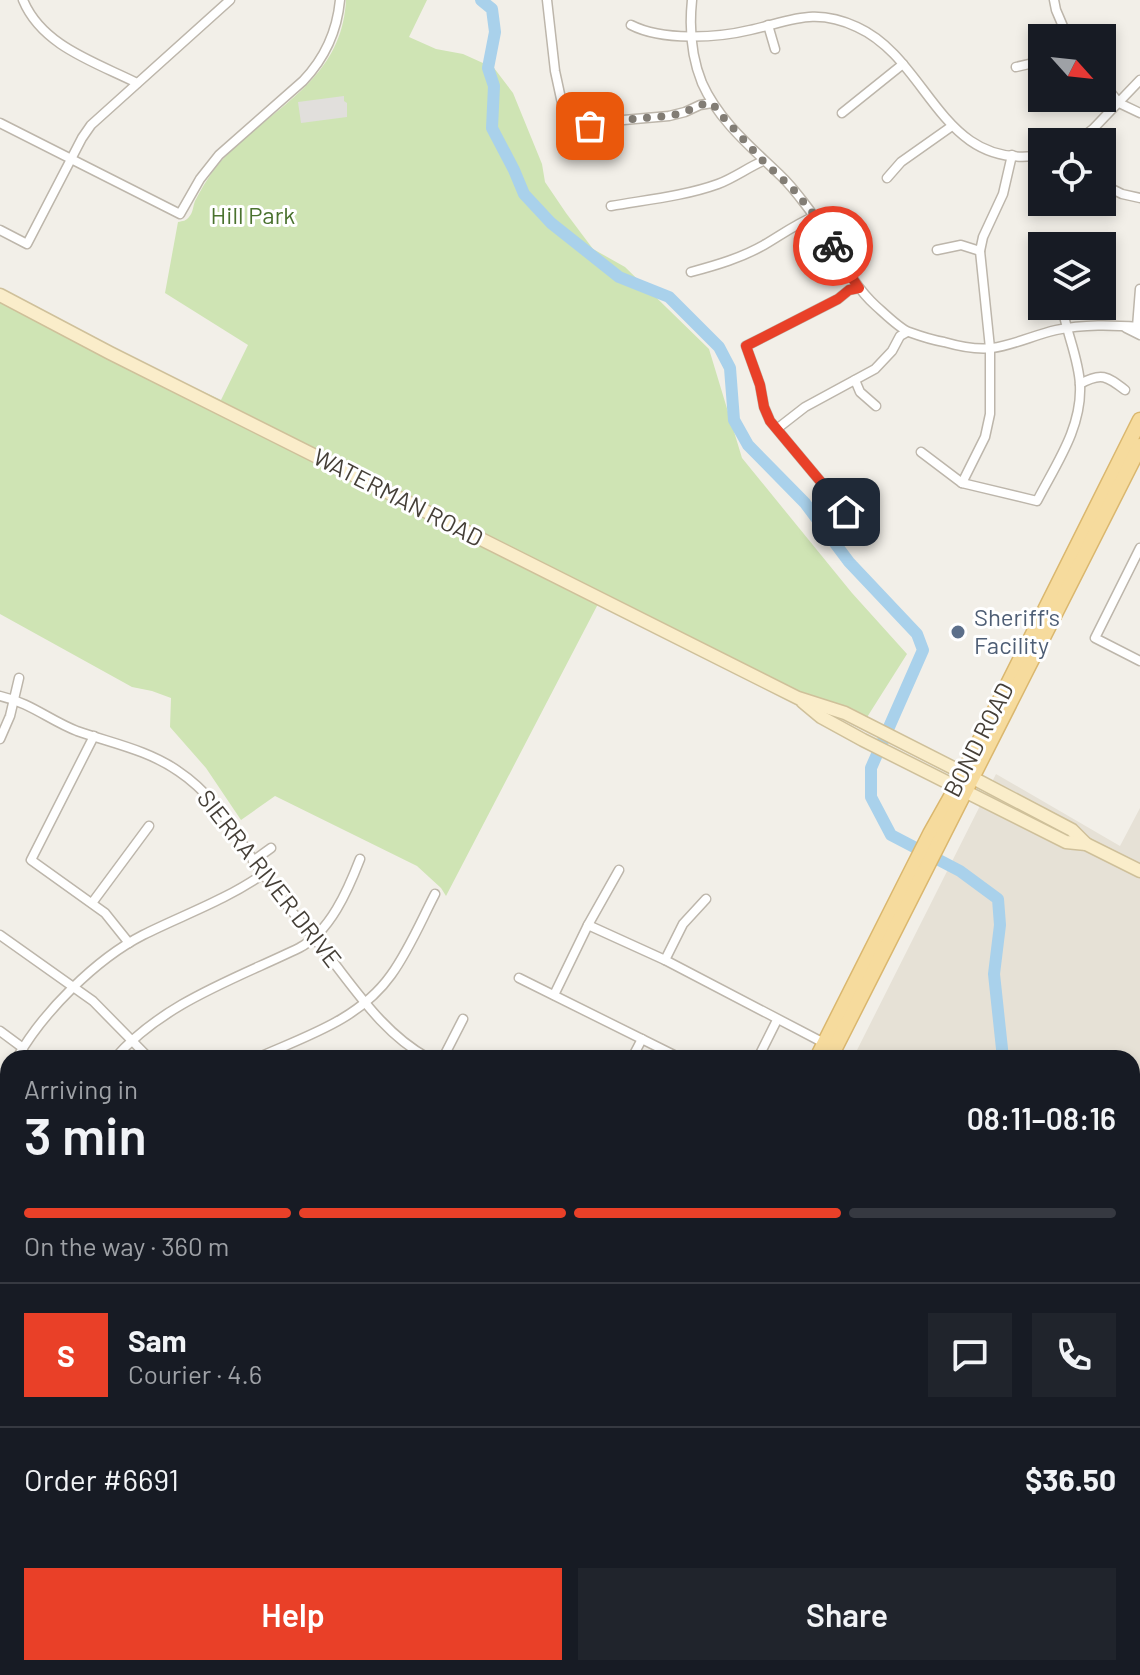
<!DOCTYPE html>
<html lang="en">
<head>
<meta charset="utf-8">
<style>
  :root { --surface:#171b24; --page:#20242c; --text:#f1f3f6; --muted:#9ea1a6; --line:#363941; --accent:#e94028 }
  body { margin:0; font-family:Barlow,sans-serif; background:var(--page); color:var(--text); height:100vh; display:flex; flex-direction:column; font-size:30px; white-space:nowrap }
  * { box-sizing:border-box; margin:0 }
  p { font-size:26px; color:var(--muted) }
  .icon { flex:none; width:44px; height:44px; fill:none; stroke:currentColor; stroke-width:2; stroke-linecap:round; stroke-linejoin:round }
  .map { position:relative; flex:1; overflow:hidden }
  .panel { position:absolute; left:0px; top:1050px; width:1140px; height:626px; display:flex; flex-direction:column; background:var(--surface); border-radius:24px 24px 0 0; box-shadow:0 4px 12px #0003 }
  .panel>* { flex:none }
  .needle { width:52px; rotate:117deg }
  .controls { position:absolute; left:1028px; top:24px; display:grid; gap:16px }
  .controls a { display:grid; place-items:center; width:88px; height:88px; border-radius:0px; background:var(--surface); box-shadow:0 4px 12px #0003; font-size:40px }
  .pin { position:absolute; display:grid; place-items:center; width:68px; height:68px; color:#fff; margin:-34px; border-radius:16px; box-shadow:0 4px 12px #0006 }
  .courier { position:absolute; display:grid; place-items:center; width:80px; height:80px; margin:-40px; border:6px solid #e94028; border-radius:50%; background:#fff; color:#222; box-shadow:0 2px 10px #0007 }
  .overview em { font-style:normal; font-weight:600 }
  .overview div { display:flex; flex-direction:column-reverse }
  .overview { display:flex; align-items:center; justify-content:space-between; height:136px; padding:0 24px }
  h1 { font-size:52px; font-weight:600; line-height:60px }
  .bar { display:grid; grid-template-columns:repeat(4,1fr); gap:12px 8px; align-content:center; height:96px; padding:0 24px }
  .bar i { height:10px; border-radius:6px; background:var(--line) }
  .bar .current { background:var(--accent) }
  .bar p { grid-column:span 4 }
  .line { display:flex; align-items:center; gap:20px; padding:0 24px; border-top:2px solid var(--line) }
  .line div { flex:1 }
  .round { display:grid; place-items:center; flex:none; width:84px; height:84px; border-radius:0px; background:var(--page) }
  .button { display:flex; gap:16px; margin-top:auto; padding:16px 24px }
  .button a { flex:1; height:92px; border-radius:0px; background:var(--accent); color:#fff; font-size:32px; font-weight:600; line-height:92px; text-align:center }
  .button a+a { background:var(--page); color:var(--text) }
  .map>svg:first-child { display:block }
</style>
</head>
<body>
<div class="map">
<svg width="1140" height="1675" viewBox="0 0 1140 1675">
  <rect width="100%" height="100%" fill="#f2efe8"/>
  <!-- residential -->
  <path fill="#e6e1d6" d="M 996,774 L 1120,846 L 1140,808 L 1140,1675 L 896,1675 L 883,1668 L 1132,1668 L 1132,1058 L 853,1058 Z"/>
  <!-- education -->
  <path fill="#eae3d3" d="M 526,1668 L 793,1668 L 806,1675 L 522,1675 Z"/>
  <!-- green -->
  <g fill="#cfe4b4">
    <path d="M 346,0 L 427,0 L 409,37 L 436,49 L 463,54 L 494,68 L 513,93 L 542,164 L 545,182 L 566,213 L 593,249 L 625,267 L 709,349 L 742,458 L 852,593 L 907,654 L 864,722 L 598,604 L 446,896 L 441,888 L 417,866 L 275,796 L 241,820 L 206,768 L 170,727 L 171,698 L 152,691 L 132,687 L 0,614 L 0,296 L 221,400 L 248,345 L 165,293 L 178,222 C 183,221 186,221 189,217 C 193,213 193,206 195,201 C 203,186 211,172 222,160 C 270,108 342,82 346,0 Z"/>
    <path d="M 674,1668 L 746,1668 L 760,1675 L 670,1675 Z"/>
  </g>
  <!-- parking -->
  <path fill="#e1dfdc" d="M 344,96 L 344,101 L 347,103 L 347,117 L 301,123 L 298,102 Z"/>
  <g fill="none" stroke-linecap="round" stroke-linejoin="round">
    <!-- stream -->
    <path stroke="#a9d1eb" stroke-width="2" d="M 200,1675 L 202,1668"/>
    <!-- river -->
    <g stroke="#a9d1eb" stroke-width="12">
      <path d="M 481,0 L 492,9 L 495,32 L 488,68 L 494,86 L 492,128 L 514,170 L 524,194 L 551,223 L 619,277 L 669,297 L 719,347 L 730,368 L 734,420 L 748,445 L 805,503 L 849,562 L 917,634 L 923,650 L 871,768 L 871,797 L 891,835 L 960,871 L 998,899 L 1000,925 L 994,974 L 1003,1058"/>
      <path d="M 1132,1296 L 1140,1312"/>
    </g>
    <defs>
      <g id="street">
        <path d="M 23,0 C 42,46 95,62 137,83"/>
        <path d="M 547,0 L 555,71 L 568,131 L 612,121 L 669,116 L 685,112 L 700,105 L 712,103"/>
        <path d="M 692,0 C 689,29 691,56 702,83 C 719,121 751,147 780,175 C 792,186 801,199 811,212 C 835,242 847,280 876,306 C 884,313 900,329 909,332 C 920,336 932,340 944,342 C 958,346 977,350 992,348 C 1014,345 1034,335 1056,330 C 1084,324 1112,325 1140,327"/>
        <path d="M 1054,0 L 1056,10 L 1068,38"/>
        <path d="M 631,25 C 662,41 717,38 750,30 C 791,21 814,7 857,27 C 930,60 940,172 1042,155"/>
        <path d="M 768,25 L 775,49"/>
        <path d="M 1016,67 L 1042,61"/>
        <path d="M 1102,81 L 1119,103 L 1140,113"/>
        <path d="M 842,113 L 903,64"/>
        <path d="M 0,123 L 180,214 L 200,179 L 219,155 L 303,81 C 325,58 337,32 340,0"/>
        <path d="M 1076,142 L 1093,129 L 1140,80"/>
        <path d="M 887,178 L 901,162 L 952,126"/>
        <path d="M 1102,184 L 1122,194 L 1140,198"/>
        <path d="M 611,206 C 645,200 685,196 718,184 C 734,178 747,168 763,161"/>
        <path d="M 0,230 L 27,244 L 82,138 L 91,125 L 230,0"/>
        <path d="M 937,250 L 961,245 L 980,251"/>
        <path d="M 691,272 C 717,265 741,258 764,245 C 781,235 796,224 815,216"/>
        <path d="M 1137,327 L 1140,289"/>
        <path d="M 1126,328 L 1140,335"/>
        <path d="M 855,380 L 860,392 L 876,406"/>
        <path d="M 1080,384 C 1101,372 1107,376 1125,390"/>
        <path d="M 778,428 L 805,407 L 875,369 L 892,351 L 900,336 L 907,332"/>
        <path d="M 921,452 L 962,483 L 1037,501 C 1056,464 1082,428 1080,385 C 1079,359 1066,332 1062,306"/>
        <path d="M 962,483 L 985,437 L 990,414 L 990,348 L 980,251 L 983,237 L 1003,194 L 1012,155"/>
        <path d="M 846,512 L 770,421 L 764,407 L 760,385 L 746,346 L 838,299 L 849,290 L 859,288"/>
        <path d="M 1140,548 L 1095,638 L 1140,661"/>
        <path d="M 0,696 C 31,703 49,720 77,731 C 111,743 148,750 178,771 C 217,797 233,832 259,868 C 281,900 307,929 331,959 C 359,995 386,1035 428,1058"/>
        <path d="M 94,736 L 31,860 L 105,913 L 129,943"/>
        <path d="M 0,739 L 10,716 L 19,678"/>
        <path d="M 253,861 L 271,848"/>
        <path d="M 92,903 L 149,826"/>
        <path d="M 588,925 L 665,960 L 824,1043"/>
        <path d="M 0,935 L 93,1001 L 149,1058"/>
        <path d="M 665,960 L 683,924 L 706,899"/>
        <path d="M 519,978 L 680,1058"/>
        <path d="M 554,995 L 588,925 L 619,870"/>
        <path d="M 0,1031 L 23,1048"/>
        <path d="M 17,1058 C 43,1012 96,959 143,935 C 183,915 226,900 263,874"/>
        <path d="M 115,1058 C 163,1003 235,979 299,948 C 330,932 348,890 360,859"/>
        <path d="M 257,1058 C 306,1036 359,1020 391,975 C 409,950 421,921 435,894"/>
        <path d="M 443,1058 L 463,1019"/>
        <path d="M 535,1058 L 536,1057"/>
        <path d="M 632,1058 L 642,1039"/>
        <path d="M 758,1058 L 777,1020"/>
        <path d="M 0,1091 L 8,1076"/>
        <path d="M 0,1263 L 8,1248"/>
        <path d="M 0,1590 L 8,1580"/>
        <path d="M 0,1611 L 8,1615"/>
        <path d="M 111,1668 L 125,1675"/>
        <path d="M 796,1668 L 810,1675"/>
        <path d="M 822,1668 L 836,1675"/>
        <path d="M 871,1668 L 884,1675"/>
        <path d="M 168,1675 L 169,1668"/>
        <path d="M 290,1675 L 294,1668"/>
        <path d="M 368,1675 L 372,1668"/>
        <path d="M 446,1675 L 450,1668"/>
        <path d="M 975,1675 L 980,1668"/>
      </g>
      <g id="secondary">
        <path d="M 0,295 L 110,353 L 798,698 L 845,713 L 973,778 L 1072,830 L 1086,844"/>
        <path d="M 803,702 L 821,717 L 863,740 L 1066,842 L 1086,844 L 1140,871"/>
        <path d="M 0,1239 L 8,1250"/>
        <path d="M 0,1442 L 8,1428"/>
      </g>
      <g id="primary">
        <path d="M 817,1058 L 930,834 L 957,786 L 1140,420"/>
        <path d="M 830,1058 L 1140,446"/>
        <path d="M 506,1675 L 510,1668"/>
        <path d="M 519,1675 L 523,1668"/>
      </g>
    </defs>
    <!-- street casing -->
    <use href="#street" stroke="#bdb6ab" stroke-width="11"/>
    <!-- secondary casing -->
    <use href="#secondary" stroke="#cfc09a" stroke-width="15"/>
    <!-- primary casing -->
    <use href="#primary" stroke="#dab76e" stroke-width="17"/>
    <!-- street -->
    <use href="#street" stroke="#fff" stroke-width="8"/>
    <!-- secondary -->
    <use href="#secondary" stroke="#faedca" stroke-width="12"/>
    <!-- primary -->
    <use href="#primary" stroke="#f6db9d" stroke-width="14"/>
  </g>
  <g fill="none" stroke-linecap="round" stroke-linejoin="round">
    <!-- done -->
    <path stroke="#827d75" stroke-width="8" stroke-dasharray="0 14.4" d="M 590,126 L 632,119 L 669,116 L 685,112 L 700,105 L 712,103 L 723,117 L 763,161 L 793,189 L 815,216 L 833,246"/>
    <!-- route -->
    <path stroke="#e94028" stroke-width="10" d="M 833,246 L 842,263 L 859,288 L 849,290 L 838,299 L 746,346 L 760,385 L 764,407 L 770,421 L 846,512"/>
  </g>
  <!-- markers -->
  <circle fill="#5c6f8a" stroke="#fff" stroke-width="3" cx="958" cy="632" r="8"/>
  <g text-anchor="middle" stroke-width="6" stroke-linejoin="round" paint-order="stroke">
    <!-- park labels -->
    <g font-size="24" fill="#4a722f" stroke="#fff">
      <text x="253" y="224">Hill Park</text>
    </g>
    <!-- street labels -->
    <g font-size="24" fill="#453f37" stroke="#fff">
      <text transform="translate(398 498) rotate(27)" y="8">WATERMAN ROAD</text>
      <text transform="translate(979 740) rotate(-63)" y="8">BOND ROAD</text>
      <text transform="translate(269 879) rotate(52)" y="8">SIERRA RIVER DRIVE</text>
    </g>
    <!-- service labels -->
    <g font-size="24" fill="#4e5e75" stroke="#fff" text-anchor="start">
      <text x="974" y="626">Sheriff's<tspan x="974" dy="28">Facility</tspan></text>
    </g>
  </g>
</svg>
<div class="controls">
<a><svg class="needle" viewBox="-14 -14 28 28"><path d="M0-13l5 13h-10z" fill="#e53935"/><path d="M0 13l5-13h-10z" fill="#9ea1a6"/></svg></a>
<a><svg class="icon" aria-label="locate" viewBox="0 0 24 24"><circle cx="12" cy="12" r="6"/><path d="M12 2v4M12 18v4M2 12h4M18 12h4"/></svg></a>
<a><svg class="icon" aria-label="layers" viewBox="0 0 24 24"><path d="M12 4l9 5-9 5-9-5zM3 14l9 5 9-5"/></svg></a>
</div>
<div class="pin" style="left:590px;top:126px;background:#ea580c"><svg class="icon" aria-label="bag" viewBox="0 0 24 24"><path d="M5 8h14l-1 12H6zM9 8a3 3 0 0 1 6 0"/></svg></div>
<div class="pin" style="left:846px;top:512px;background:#1f2937"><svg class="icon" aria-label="home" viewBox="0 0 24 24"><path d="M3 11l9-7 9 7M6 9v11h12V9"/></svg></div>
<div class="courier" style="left:833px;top:246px"><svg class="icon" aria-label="bike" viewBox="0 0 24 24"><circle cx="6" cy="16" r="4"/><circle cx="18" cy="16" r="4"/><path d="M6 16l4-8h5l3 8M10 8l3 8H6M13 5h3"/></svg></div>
<section class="panel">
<div class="overview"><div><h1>3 min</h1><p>Arriving in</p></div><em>08:11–08:16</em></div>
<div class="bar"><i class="current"></i><i class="current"></i><i class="current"></i><i></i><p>On the way · 360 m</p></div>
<div class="line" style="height:144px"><b class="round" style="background:var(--accent);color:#fff">S</b><div><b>Sam</b><p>Courier · 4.6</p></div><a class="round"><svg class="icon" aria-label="chat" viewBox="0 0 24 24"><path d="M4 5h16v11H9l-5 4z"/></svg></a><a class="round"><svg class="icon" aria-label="phone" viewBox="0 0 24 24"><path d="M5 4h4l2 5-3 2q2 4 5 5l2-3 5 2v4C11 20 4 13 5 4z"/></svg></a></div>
<div class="line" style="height:104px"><div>Order #6691</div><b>$36.50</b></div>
<div class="button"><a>Help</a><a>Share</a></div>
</section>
</div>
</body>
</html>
